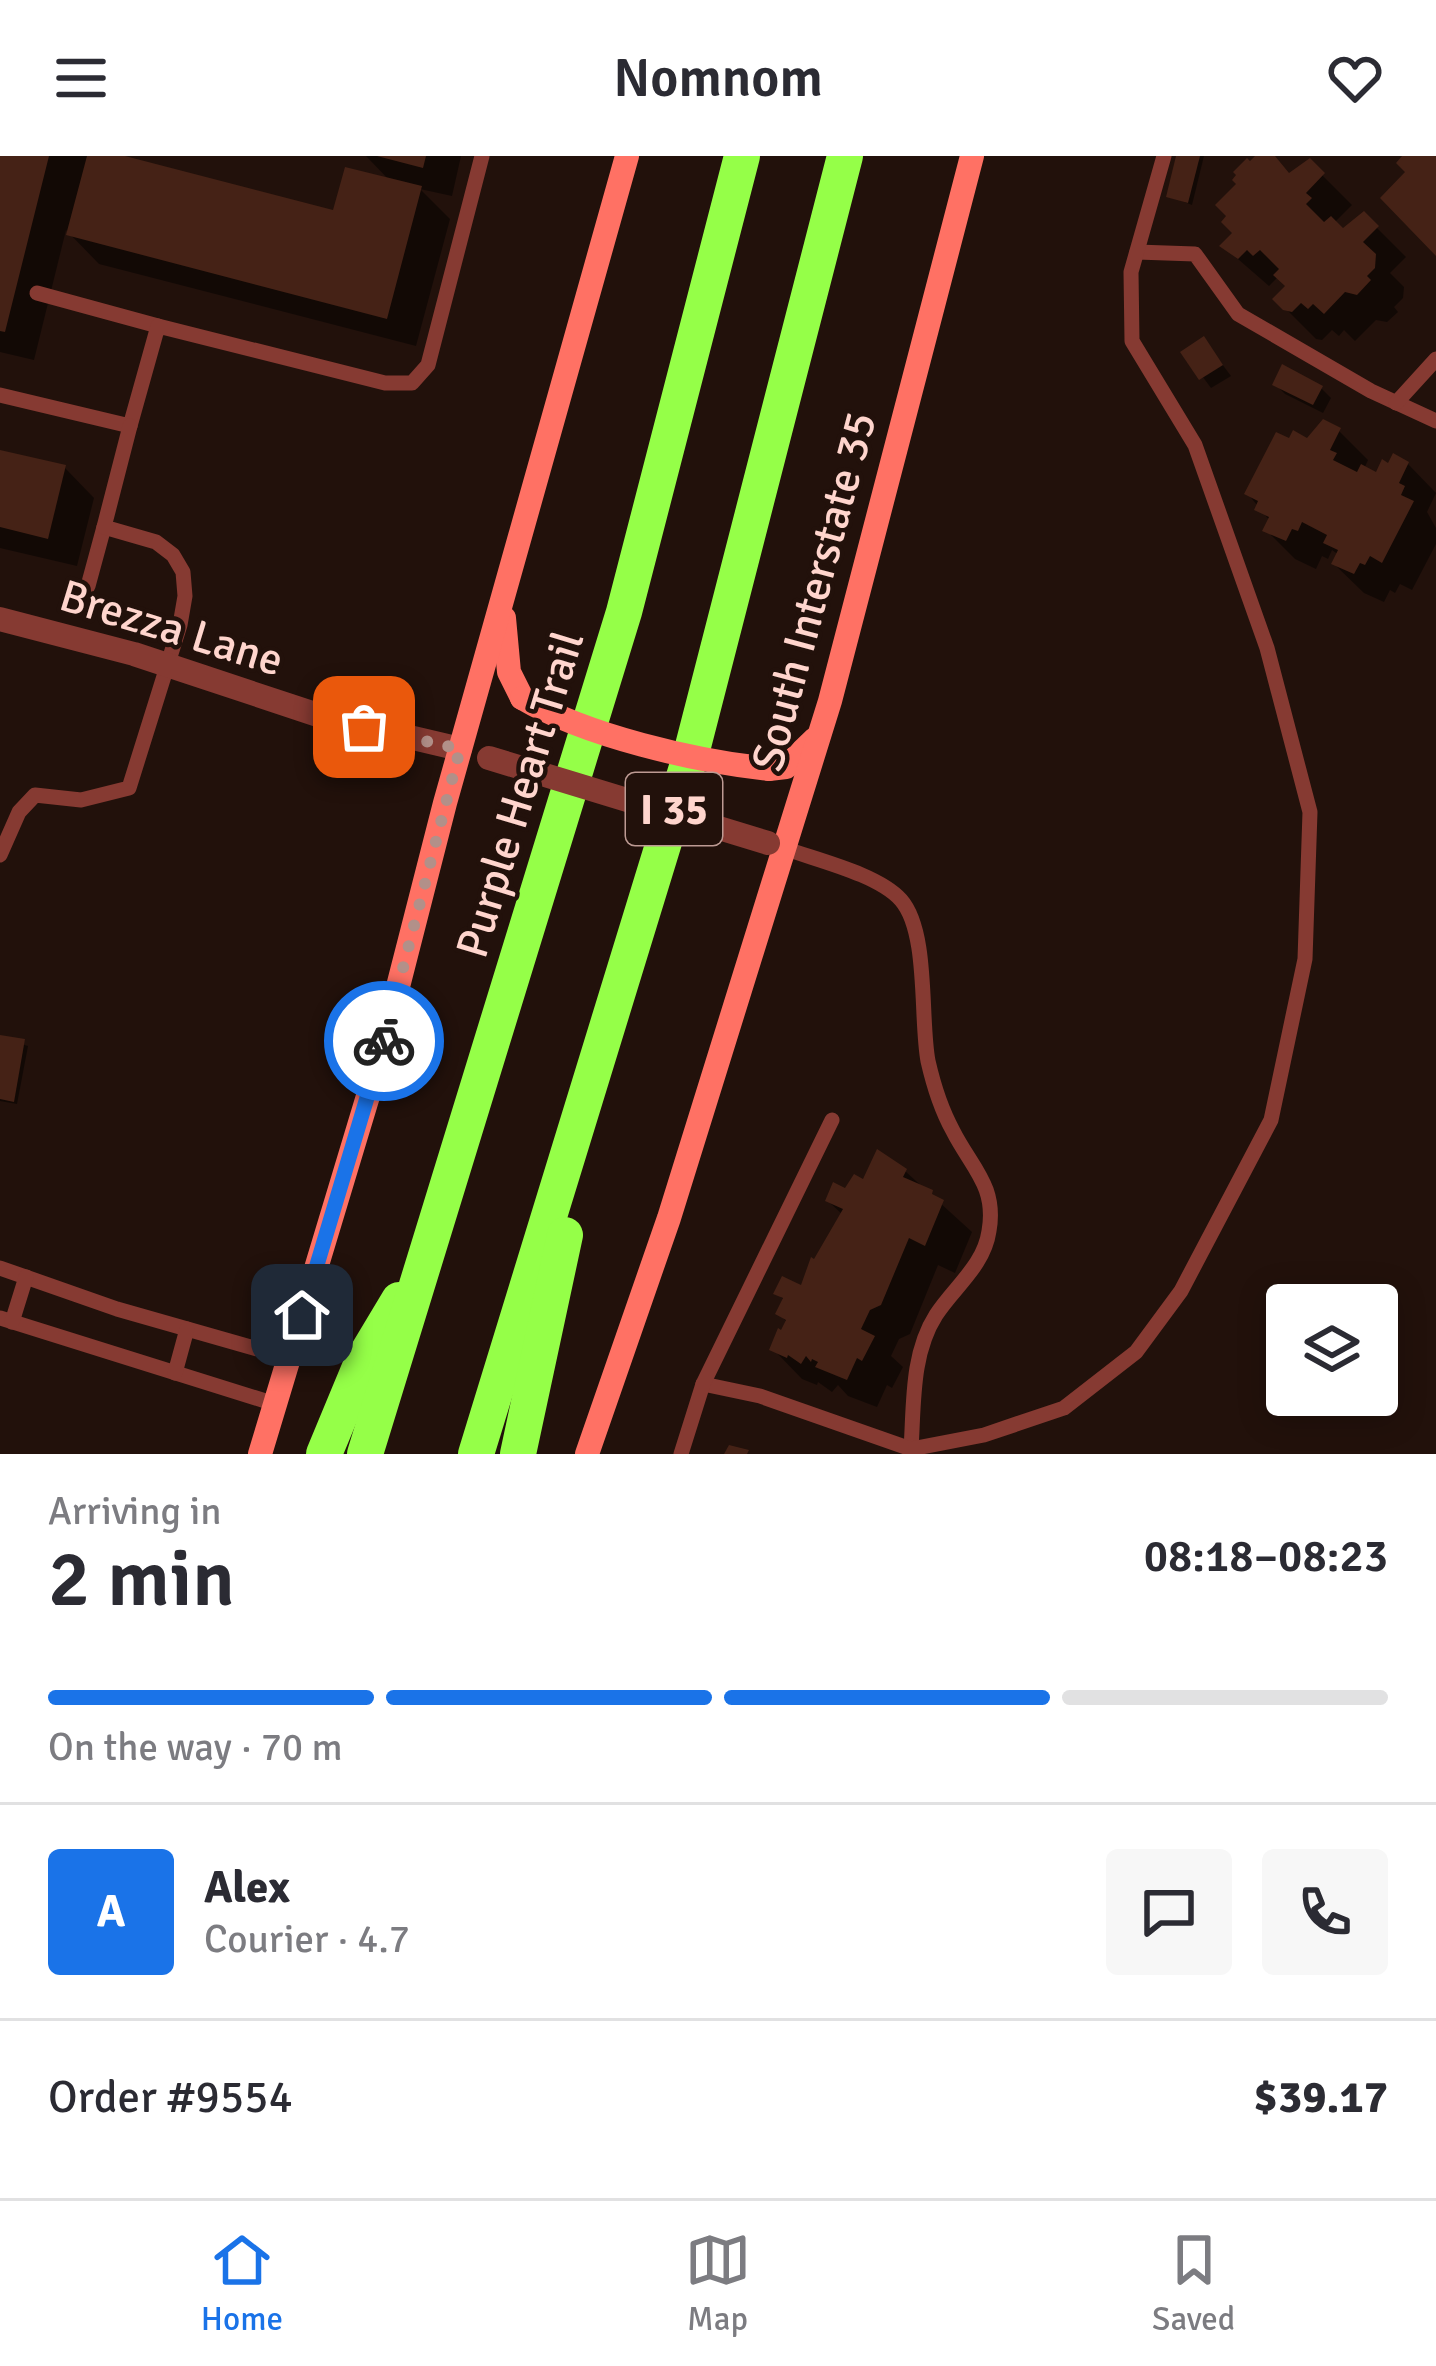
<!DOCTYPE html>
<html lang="en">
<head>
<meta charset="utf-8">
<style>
  :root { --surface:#fff; --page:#f7f7f7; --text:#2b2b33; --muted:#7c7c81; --line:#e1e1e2; --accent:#1a73e8 }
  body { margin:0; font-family:Signika,sans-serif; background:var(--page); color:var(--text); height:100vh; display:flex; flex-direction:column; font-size:45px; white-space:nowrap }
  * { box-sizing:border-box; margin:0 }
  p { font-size:39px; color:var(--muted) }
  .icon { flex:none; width:66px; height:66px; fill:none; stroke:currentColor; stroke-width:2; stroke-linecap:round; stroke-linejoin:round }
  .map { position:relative; height:1298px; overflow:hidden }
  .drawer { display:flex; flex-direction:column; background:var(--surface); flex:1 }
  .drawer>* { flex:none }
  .controls { position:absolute; left:1266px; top:1128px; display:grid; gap:24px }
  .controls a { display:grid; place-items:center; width:132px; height:132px; border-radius:12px; background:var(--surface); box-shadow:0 6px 30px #0003; font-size:60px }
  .pin { position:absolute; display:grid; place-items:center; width:102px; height:102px; color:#fff; margin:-51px; border-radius:24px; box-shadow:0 6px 18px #0006 }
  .courier { position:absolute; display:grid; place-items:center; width:120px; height:120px; margin:-60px; border:9px solid #1a73e8; border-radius:50%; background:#fff; color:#222; box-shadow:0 3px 15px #0007 }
  .overview em { font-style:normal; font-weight:600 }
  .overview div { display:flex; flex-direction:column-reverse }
  .overview { display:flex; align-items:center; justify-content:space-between; height:204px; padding:0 48px }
  h1 { font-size:78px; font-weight:600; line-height:90px }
  .bar { display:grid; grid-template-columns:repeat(4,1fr); gap:18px 12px; align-content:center; height:144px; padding:0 48px }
  .bar i { height:15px; border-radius:9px; background:var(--line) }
  .bar .current { background:var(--accent) }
  .bar p { grid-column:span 4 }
  .line { display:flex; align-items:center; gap:30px; padding:0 48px; border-top:3px solid var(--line) }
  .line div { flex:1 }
  .round { display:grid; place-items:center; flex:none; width:126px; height:126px; border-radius:12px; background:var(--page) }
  header { display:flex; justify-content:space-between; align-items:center; height:156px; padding:0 48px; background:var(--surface); font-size:54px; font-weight:600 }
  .menu { display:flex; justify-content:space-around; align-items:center; height:168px; border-top:3px solid var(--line); background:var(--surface); font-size:33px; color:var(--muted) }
  .menu a { display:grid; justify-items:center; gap:6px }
  .menu .current { color:var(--accent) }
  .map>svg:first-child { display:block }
</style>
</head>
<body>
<header><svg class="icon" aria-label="menu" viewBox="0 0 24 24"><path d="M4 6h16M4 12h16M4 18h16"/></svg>Nomnom<svg class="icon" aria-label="heart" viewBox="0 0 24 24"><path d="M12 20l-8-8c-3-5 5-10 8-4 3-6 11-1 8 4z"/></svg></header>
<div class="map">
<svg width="1436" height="1298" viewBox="0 0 1436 1298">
  <rect width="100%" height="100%" fill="#22110b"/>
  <!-- shadow -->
  <g fill="#0007">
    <path d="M 0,0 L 113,0 L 336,58 L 391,26 L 366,0 L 461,0 L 452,40 L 420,33 L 450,63 L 416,190 L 99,108 L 66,74 L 34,204 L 0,196 Z"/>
    <path d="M 1179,0 L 1204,0 L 1192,49 L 1169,40 Z"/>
    <path d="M 1260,0 L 1271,0 L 1291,20 L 1309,6 L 1352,49 L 1334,67 L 1342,75 L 1364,59 L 1406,101 L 1390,117 L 1404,131 L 1403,142 L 1394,151 L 1398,156 L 1387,166 L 1376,164 L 1355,185 L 1344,174 L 1339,180 L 1332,174 L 1322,184 L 1316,183 L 1276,143 L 1288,131 L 1278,121 L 1269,130 L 1223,90 L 1236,77 L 1250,10 Z"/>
    <path d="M 1204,184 L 1231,220 L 1211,232 L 1185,197 Z"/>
    <path d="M 1275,228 L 1321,232 L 1331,242 L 1323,257 L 1285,238 Z"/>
    <path d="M 1339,275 L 1368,304 L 1364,313 L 1377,320 L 1408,308 L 1436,337 L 1427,356 L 1436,372 L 1436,388 L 1412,434 L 1400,428 L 1395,437 L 1390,434 L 1384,446 L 1364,437 L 1334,408 L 1339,399 L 1332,394 L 1328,403 L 1322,400 L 1316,413 L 1295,403 L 1266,374 L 1270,365 L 1248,338 L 1308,286 Z"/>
    <path d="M 0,297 L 65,312 L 94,342 L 77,410 L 0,392 Z"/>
    <path d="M 0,882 L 28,890 L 17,948 L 0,945 Z"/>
    <path d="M 905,1015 L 972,1076 L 955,1117 L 938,1109 L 910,1178 L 899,1183 L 891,1200 L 903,1211 L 892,1232 L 887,1229 L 877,1251 L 848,1240 L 838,1229 L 832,1236 L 818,1226 L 817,1229 L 802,1223 L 773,1193 L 788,1167 L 779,1158 L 785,1145 L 777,1137 L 803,1133 L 843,1059 L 828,1045 L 865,1027 Z"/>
  </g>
  <!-- building -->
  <g fill="#452216">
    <path d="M 0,0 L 49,0 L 5,176 L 0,175 Z"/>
    <path d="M 87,0 L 125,0 L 333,54 L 345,11 L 422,30 L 387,163 L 66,79 Z"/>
    <path d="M 377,0 L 426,0 L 423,12 Z"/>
    <path d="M 1176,0 L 1200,0 L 1188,47 L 1166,41 Z"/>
    <path d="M 1255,0 L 1275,0 L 1289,17 L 1310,2 L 1325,17 L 1306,37 L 1312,42 L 1306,48 L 1324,66 L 1331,60 L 1343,72 L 1364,55 L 1379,70 L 1363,86 L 1376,98 L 1375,112 L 1367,120 L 1371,124 L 1357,139 L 1345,136 L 1324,158 L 1313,148 L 1308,153 L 1301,147 L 1292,156 L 1283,154 L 1272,143 L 1285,130 L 1273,119 L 1279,113 L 1260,94 L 1253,100 L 1247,94 L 1238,103 L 1219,90 L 1232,77 L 1221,66 L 1226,60 L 1215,49 L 1236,28 L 1232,24 L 1236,19 L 1233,16 L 1247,2 L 1250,5 Z"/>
    <path d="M 1402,0 L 1436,0 L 1436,100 L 1380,42 L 1405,16 L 1396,7 Z"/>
    <path d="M 1204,180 L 1223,209 L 1199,224 L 1180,196 Z"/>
    <path d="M 1282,208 L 1323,230 L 1313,249 L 1272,229 Z"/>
    <path d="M 1323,263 L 1341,272 L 1330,294 L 1337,297 L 1333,304 L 1357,316 L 1361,308 L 1376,316 L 1382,303 L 1388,307 L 1393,297 L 1409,306 L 1399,327 L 1405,330 L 1401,339 L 1414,345 L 1382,407 L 1370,400 L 1365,409 L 1360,407 L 1354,418 L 1331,408 L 1338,394 L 1323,387 L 1327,379 L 1302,366 L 1298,375 L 1292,373 L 1286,385 L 1262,375 L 1269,361 L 1254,354 L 1258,345 L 1244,338 L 1276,276 L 1289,282 L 1293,274 L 1307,282 Z"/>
    <path d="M 0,294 L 66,309 L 48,383 L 0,371 Z"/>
    <path d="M 0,879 L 25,883 L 14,946 L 0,943 Z"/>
    <path d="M 877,993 L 907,1013 L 903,1021 L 933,1034 L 932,1038 L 944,1044 L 925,1090 L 909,1082 L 881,1149 L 870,1154 L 861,1173 L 875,1180 L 862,1205 L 857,1202 L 847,1224 L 815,1211 L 818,1206 L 812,1203 L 811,1206 L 806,1200 L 801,1208 L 788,1199 L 787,1202 L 769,1194 L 778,1172 L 781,1174 L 786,1164 L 775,1158 L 783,1142 L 773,1138 L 782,1120 L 801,1129 L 811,1101 L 814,1103 L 843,1053 L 825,1045 L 833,1026 L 845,1032 L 854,1018 L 863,1023 Z"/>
    <path d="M 729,1289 L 749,1294 L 747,1298 L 724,1298 Z"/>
  </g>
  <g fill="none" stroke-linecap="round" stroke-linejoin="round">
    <!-- service -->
    <g stroke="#863a32" stroke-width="15">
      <path d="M 1137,96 L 1195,98 L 1238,158 L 1371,235 L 1436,265"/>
      <path d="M 37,137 L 158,170"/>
      <path d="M 0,239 L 130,270 L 158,170 L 385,227 L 412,227 L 428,209 L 482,0"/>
      <path d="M 1396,247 L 1436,203"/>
      <path d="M 88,430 L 104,371"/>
      <path d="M 784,692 C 816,704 878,718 901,744 C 929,776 920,863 928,905 C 933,927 942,955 953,975 C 971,1011 997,1030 989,1075 C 984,1110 954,1131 936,1159 C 911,1198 914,1249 911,1293"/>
      <path d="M 0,699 L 19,656 L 35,639 L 81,644 L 129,632 L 180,469 L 185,440 L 183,416 L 173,399 L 156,386 L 104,371 L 130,270"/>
      <path d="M 0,1112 L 117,1153 L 289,1202"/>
      <path d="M 0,1162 L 275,1248"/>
      <path d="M 12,1166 L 26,1121"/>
      <path d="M 175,1217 L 187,1173"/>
      <path d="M 703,1228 L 760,1240 L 911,1293 L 984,1279 L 1064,1252 L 1136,1196 L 1181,1135 L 1271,964 L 1305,803 L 1310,656 L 1267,492 L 1195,289 L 1132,185 L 1131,116 L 1164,0"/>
      <path d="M 681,1298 L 703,1228 L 832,964"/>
    </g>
    <!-- minor -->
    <path stroke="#863a32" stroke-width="24" d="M 0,463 L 134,498 L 324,561 L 460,593"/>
    <!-- secondary -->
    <g stroke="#ff7164" stroke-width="24">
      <path d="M 504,462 L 509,516 L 522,542"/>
      <path d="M 769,613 L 786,611 L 815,583"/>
      <path d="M 260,1298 L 381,897 L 445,647 L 627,0"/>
      <path d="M 587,1298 L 669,1062 L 830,545 L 972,0"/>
    </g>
    <!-- motorway -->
    <g stroke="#95ff48" stroke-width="36">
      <path d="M 324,1298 L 363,1204 L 399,1144"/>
      <path d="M 365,1298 L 624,456 L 742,0"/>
      <path d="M 476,1298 L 691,598 L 845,0"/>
      <path d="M 518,1298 L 565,1079"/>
    </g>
    <!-- tertiary-bridge -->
    <path stroke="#863a32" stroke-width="24" d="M 489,602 L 768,687"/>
    <!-- secondary-bridge -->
    <path stroke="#ff7164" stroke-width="24" d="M 522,542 C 586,580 695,605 769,613"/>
  </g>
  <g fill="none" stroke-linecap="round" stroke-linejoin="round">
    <!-- done -->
    <path stroke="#b29089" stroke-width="12" stroke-dasharray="0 21.6" d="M 364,571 L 460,593 L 384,885"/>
    <!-- route -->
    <path stroke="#1a73e8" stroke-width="15" d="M 302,1159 L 384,885"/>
  </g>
  <g text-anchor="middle" stroke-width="9" stroke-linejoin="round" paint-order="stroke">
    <!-- shield labels -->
    <rect fill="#22110b" stroke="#bd9a93" stroke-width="3" x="626" y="617" width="96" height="72" rx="9"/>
    <g font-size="42" font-weight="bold" fill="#ffd5cd">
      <text x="674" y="668">I 35</text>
    </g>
    <!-- street labels -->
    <g font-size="45" fill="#ffd5cd" stroke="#22110b">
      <text transform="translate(813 435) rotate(-75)" y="16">South Interstate 35</text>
      <text transform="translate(172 471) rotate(17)" y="16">Brezza Lane</text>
      <text transform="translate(519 638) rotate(-73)" y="16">Purple Heart Trail</text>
    </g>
  </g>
</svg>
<div class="controls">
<a><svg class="icon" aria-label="layers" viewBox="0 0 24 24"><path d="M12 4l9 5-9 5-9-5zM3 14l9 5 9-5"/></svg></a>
</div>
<div class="pin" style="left:364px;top:571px;background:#ea580c"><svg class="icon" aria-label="bag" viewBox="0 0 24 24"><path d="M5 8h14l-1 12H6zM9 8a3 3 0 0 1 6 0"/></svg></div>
<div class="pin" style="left:302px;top:1159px;background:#1f2937"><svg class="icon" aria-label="home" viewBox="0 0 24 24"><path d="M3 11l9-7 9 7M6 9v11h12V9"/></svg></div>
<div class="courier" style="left:384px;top:885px"><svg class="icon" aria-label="bike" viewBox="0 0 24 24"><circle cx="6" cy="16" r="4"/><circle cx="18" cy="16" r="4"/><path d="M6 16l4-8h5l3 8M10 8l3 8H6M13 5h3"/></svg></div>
</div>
<section class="drawer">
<div class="overview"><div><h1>2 min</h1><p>Arriving in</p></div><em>08:18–08:23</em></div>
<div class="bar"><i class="current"></i><i class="current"></i><i class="current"></i><i></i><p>On the way · 70 m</p></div>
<div class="line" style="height:216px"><b class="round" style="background:var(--accent);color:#fff">A</b><div><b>Alex</b><p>Courier · 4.7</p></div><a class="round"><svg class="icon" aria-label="chat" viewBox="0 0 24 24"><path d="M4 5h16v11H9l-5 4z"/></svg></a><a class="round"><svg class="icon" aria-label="phone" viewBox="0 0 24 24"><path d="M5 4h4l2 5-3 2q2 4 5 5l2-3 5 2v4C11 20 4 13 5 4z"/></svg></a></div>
<div class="line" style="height:156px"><div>Order #9554</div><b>$39.17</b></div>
</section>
<nav class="menu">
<a class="current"><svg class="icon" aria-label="home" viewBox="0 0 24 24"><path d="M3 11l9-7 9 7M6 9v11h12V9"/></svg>Home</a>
<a><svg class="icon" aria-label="map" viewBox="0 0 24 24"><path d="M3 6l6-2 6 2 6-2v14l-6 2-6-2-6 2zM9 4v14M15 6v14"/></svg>Map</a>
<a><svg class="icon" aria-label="saved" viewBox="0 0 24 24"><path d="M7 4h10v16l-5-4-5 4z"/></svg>Saved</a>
</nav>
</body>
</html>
